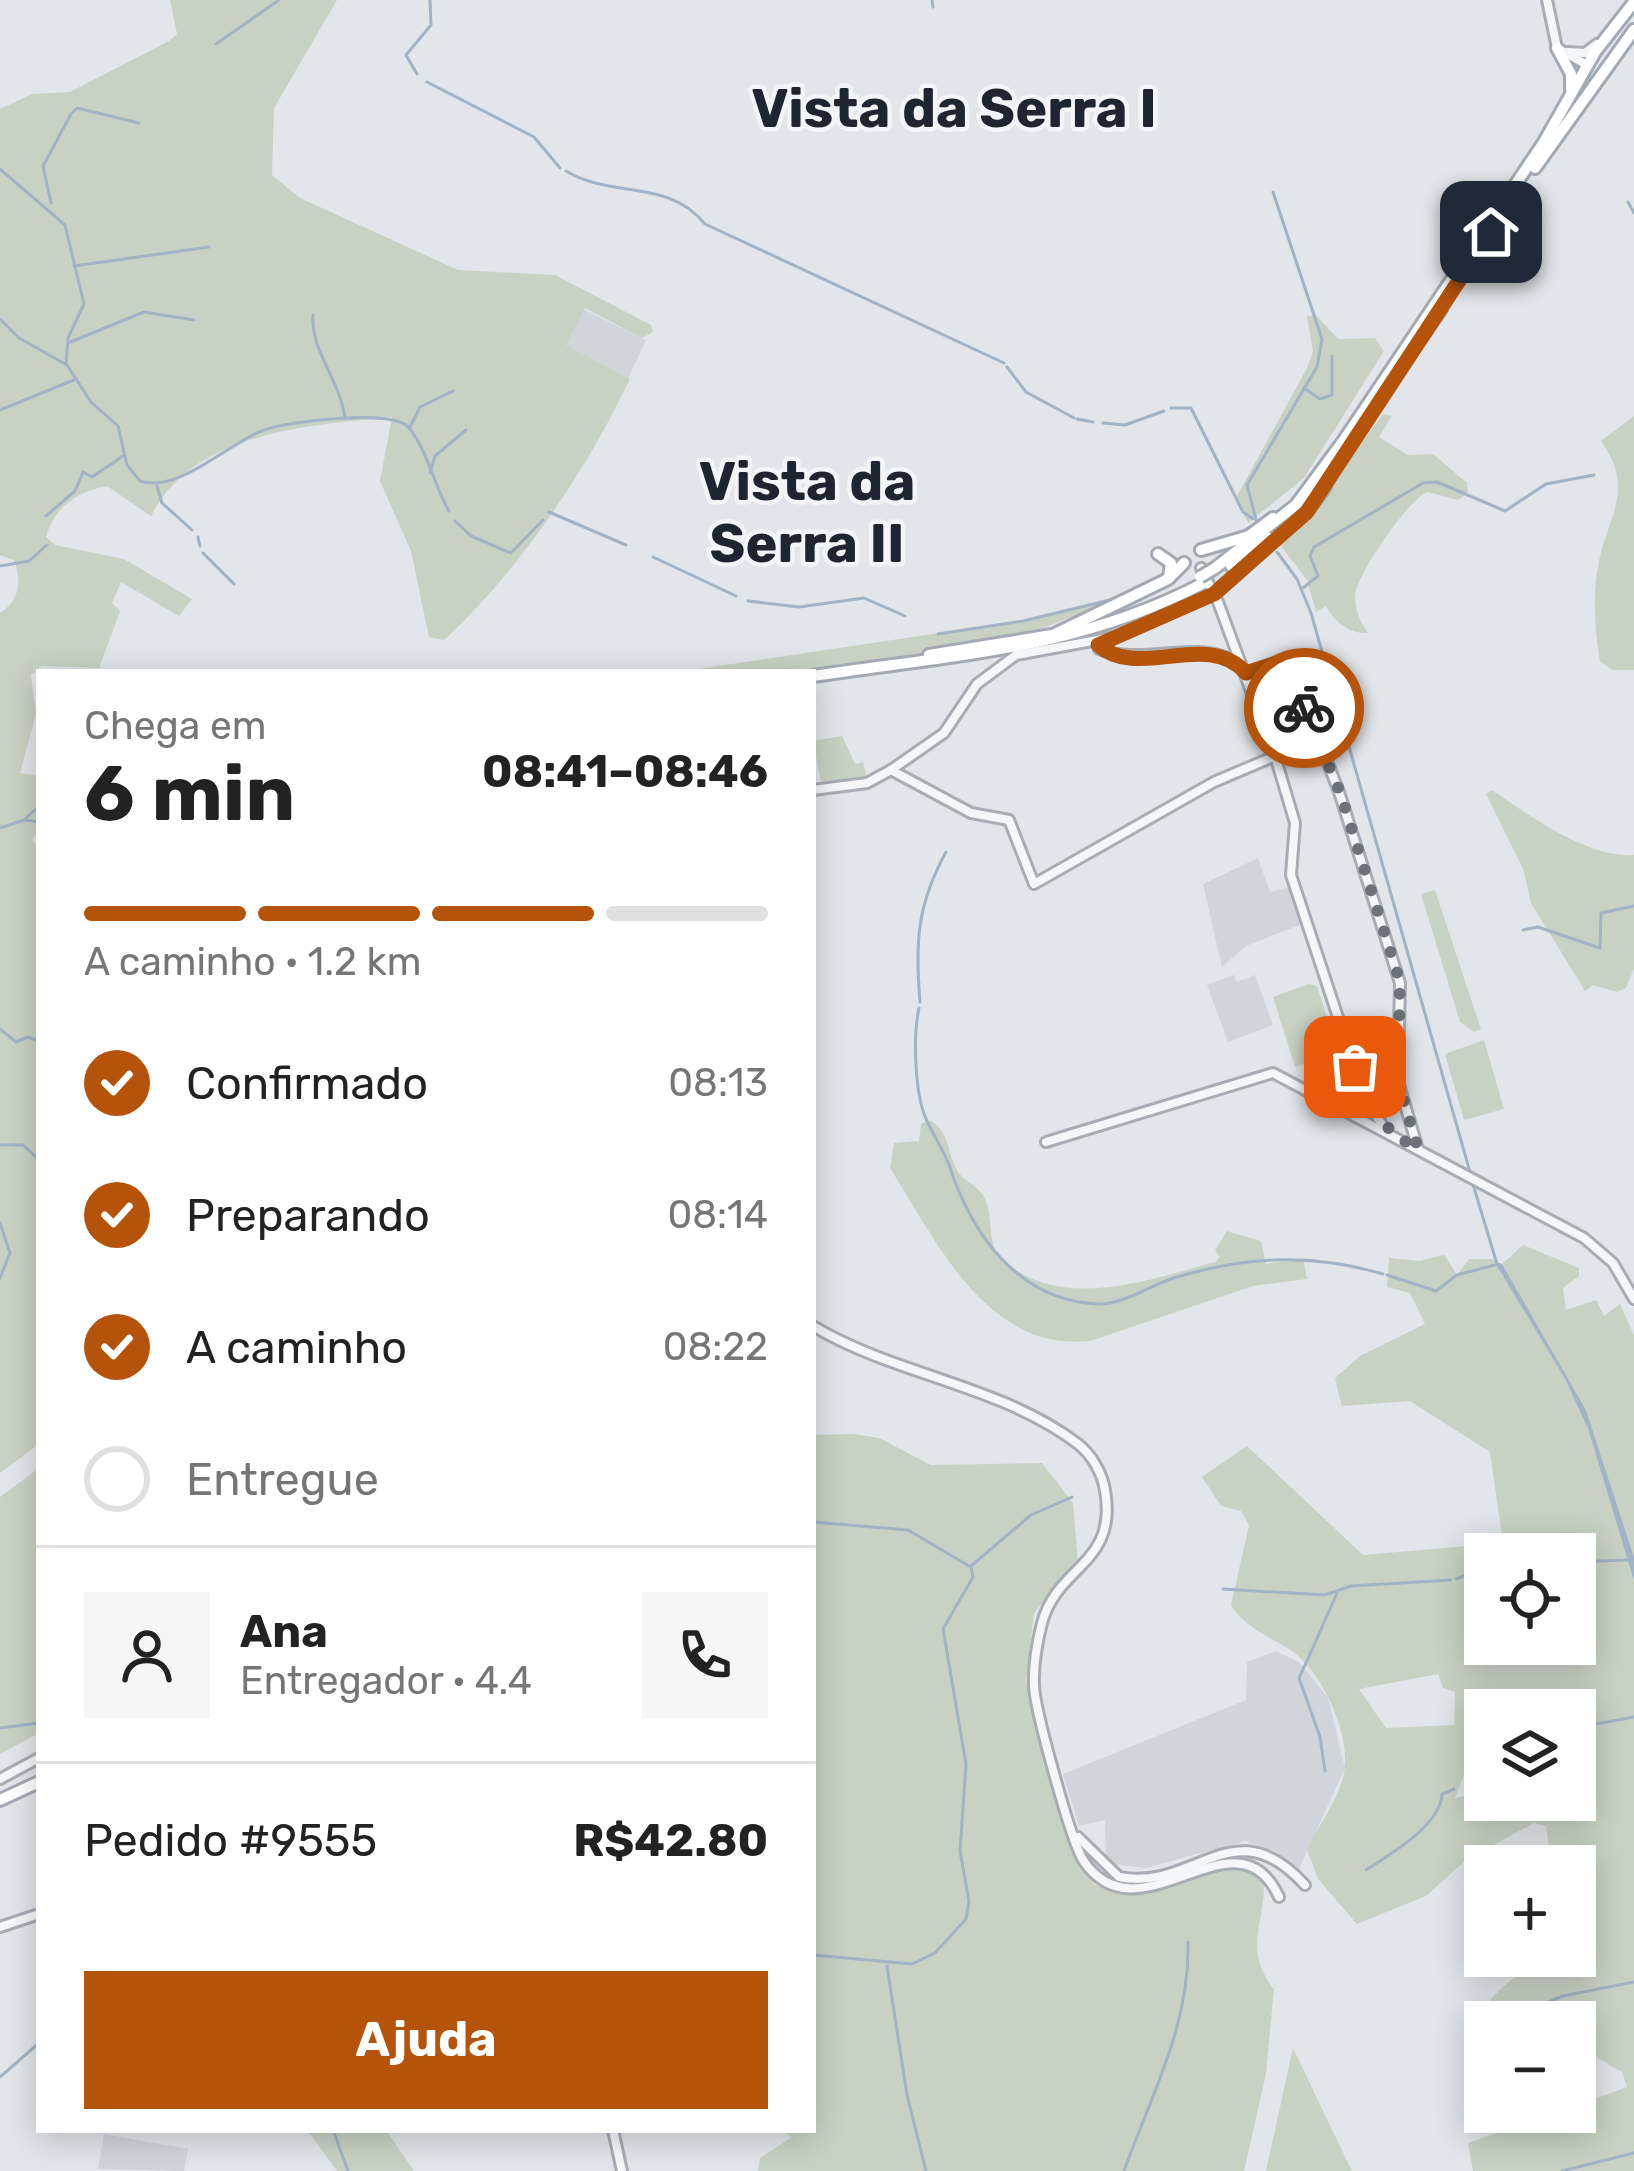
<!DOCTYPE html>
<html lang="pt">
<head>
<meta charset="utf-8">
<style>
  :root { --surface:#fff; --page:#f6f6f6; --text:#222; --muted:#767676; --line:#e0e0e0; --accent:#b45309 }
  body { margin:0; font-family:Rubik,sans-serif; background:var(--page); color:var(--text); height:100vh; display:flex; flex-direction:column; font-size:45px; white-space:nowrap }
  * { box-sizing:border-box; margin:0 }
  p { font-size:39px; color:var(--muted) }
  .icon { flex:none; width:66px; height:66px; fill:none; stroke:currentColor; stroke-width:2; stroke-linecap:round; stroke-linejoin:round }
  .map { position:relative; flex:1; overflow:hidden }
  .side { position:absolute; left:36px; top:669px; width:780px; height:1464px; display:flex; flex-direction:column; background:var(--surface); border-radius:0px; box-shadow:0 6px 30px #0003 }
  .side>* { flex:none }
  .buttons { position:absolute; left:1464px; top:1533px; display:grid; gap:24px }
  .buttons a { display:grid; place-items:center; width:132px; height:132px; border-radius:0px; background:var(--surface); box-shadow:0 6px 30px #0003; font-size:60px }
  .pin { position:absolute; display:grid; place-items:center; width:102px; height:102px; color:#fff; margin:-51px; border-radius:24px; box-shadow:0 6px 18px #0006 }
  .courier { position:absolute; display:grid; place-items:center; width:120px; height:120px; margin:-60px; border:9px solid #b45309; border-radius:50%; background:#fff; color:#222; box-shadow:0 3px 15px #0007 }
  .head em { font-style:normal; font-weight:700 }
  .head div { display:flex; flex-direction:column-reverse }
  .head { display:flex; align-items:center; justify-content:space-between; height:204px; padding:0 48px }
  h1 { font-size:78px; font-weight:700; line-height:90px }
  .bar { display:grid; grid-template-columns:repeat(4,1fr); gap:18px 12px; align-content:center; height:144px; padding:0 48px }
  .bar i { height:15px; border-radius:9px; background:var(--line) }
  .bar .current { background:var(--accent) }
  .bar p { grid-column:span 4 }
  .line { display:flex; align-items:center; gap:30px; padding:0 48px; border-top:3px solid var(--line) }
  .line div { flex:1 }
  .round { display:grid; place-items:center; flex:none; width:126px; height:126px; border-radius:0px; background:var(--page) }
  ol { padding:0 48px; list-style:none }
  li { display:flex; align-items:center; gap:36px; height:132px }
  li p { margin-inline-start:auto }
  li .icon { padding:12px; border-radius:50%; background:var(--accent); color:#fff; stroke-width:4 }
  li:last-child { color:var(--muted) }
  li i { width:66px; height:66px; border:6px solid var(--line); border-radius:50% }
  .primary-button { display:flex; gap:24px; margin-top:auto; padding:24px 48px }
  .primary-button a { flex:1; height:138px; border-radius:0px; background:var(--accent); color:#fff; font-size:48px; font-weight:700; line-height:138px; text-align:center }
  .map>svg:first-child { display:block }
</style>
</head>
<body>
<div class="map">
<svg width="1634" height="2171" viewBox="0 0 1634 2171">
  <rect width="100%" height="100%" fill="#e2e5e9"/>
  <!-- built -->
  <g fill="#d1d4db">
    <path d="M 583,309 L 646,340 L 628,378 L 565,347 Z"/>
    <path d="M 1258,858 L 1270,892 L 1289,887 L 1302,924 L 1246,946 L 1222,967 L 1203,884 Z"/>
    <path d="M 1234,975 L 1237,982 L 1255,975 L 1273,1025 L 1228,1042 L 1207,985 Z"/>
    <path d="M 1276,1651 L 1300,1663 L 1328,1698 L 1345,1768 L 1298,1871 L 1274,1850 L 1245,1841 L 1146,1868 L 1106,1863 L 1105,1820 L 1079,1826 L 1063,1774 L 1246,1700 L 1247,1662 Z"/>
    <path d="M 104,2134 L 188,2149 L 184,2171 L 98,2169 Z"/>
  </g>
  <!-- green -->
  <g fill="#c8d2c4" fill-rule="evenodd">
    <path d="M 170,0 L 337,0 L 274,108 L 272,175 L 300,198 L 458,270 L 555,275 L 651,325 L 653,332 L 642,338 L 585,308 L 566,345 L 630,379 C 586,471 519,571 444,640 L 429,637 L 411,551 L 380,481 L 392,417 C 309,425 193,432 151,516 L 107,486 C 78,491 54,507 46,537 L 55,545 L 124,559 L 192,599 L 179,616 L 121,582 L 112,603 L 120,611 L 99,668 L 42,666 L 31,675 L 36,714 L 20,773 L 39,776 L 39,830 L 32,840 L 39,847 L 39,1444 L 0,1473 L 0,613 C 20,600 22,581 14,560 L 0,555 L 0,109 L 32,94 L 70,92 L 169,41 L 177,34 Z"/>
    <path d="M 1316,315 L 1338,339 L 1375,338 L 1384,351 L 1304,478 L 1248,523 L 1236,498 L 1307,368 L 1313,351 L 1307,316 Z"/>
    <path d="M 1383,414 L 1392,416 L 1379,437 L 1408,455 L 1433,454 L 1467,483 L 1468,492 L 1458,500 L 1427,492 C 1408,500 1356,575 1355,596 C 1355,610 1360,621 1368,633 C 1350,634 1334,622 1326,606 L 1316,612 L 1307,580 L 1277,541 L 1313,508 Z"/>
    <path d="M 1634,416 L 1634,670 L 1612,670 L 1600,661 C 1594,625 1592,592 1600,556 C 1611,511 1634,488 1601,441 Z"/>
    <path d="M 1130,594 L 1005,643 L 794,672 L 678,672 L 1040,618 Z"/>
    <path d="M 842,736 L 855,764 L 863,762 L 867,778 L 822,787 L 813,741 Z"/>
    <path d="M 1492,790 C 1529,815 1587,858 1634,855 L 1634,969 L 1626,988 L 1617,992 L 1593,985 L 1585,991 L 1531,903 L 1523,869 L 1486,794 Z"/>
    <path d="M 1435,890 L 1481,1029 L 1474,1032 L 1460,1022 L 1421,894 Z"/>
    <path d="M 1309,984 L 1317,986 L 1338,1052 L 1295,1067 L 1273,997 Z"/>
    <path d="M 1484,1040 L 1504,1109 L 1464,1120 L 1445,1054 Z"/>
    <path d="M 930,1120 C 949,1132 947,1150 956,1168 C 962,1181 974,1183 982,1194 C 995,1212 985,1239 1000,1256 C 1055,1315 1153,1279 1215,1262 L 1220,1257 L 1215,1250 L 1227,1231 L 1261,1241 L 1266,1264 L 1303,1258 L 1307,1279 L 1253,1286 L 1090,1341 C 986,1352 936,1240 890,1168 L 894,1143 L 919,1141 L 921,1124 Z"/>
    <path d="M 1523,1245 L 1579,1268 L 1579,1276 L 1563,1288 L 1566,1310 L 1596,1300 L 1604,1316 L 1620,1304 L 1634,1335 L 1634,1557 L 1586,1410 L 1504,1274 L 1502,1264 Z"/>
    <path d="M 1444,1255 L 1457,1275 L 1469,1259 L 1493,1259 L 1565,1379 L 1588,1429 L 1634,1581 L 1634,2171 L 1473,2171 L 1468,2143 L 1557,2112 L 1575,2112 L 1575,2106 L 1627,2087 L 1622,2072 L 1594,2056 L 1575,2055 L 1575,2022 L 1485,2022 L 1485,2047 L 1472,2027 C 1491,1990 1531,1956 1575,1956 L 1575,1866 L 1552,1866 L 1546,1826 L 1534,1823 L 1466,1860 L 1426,1896 L 1357,1924 L 1318,1879 L 1307,1849 C 1318,1826 1339,1799 1344,1773 C 1351,1737 1325,1678 1297,1655 C 1275,1638 1246,1630 1231,1605 L 1249,1525 L 1241,1511 L 1221,1506 L 1202,1477 L 1247,1446 L 1363,1555 L 1503,1543 L 1490,1452 L 1410,1401 L 1342,1406 L 1335,1378 L 1360,1356 L 1425,1324 L 1410,1293 L 1387,1287 L 1389,1258 L 1419,1261 ZM 1485,1554 L 1575,1554 L 1575,1644 L 1485,1644 ZM 1438,1674 L 1443,1688 L 1455,1692 L 1454,1725 L 1386,1728 L 1359,1689 ZM 1485,1710 L 1575,1710 L 1575,1800 L 1485,1800 L 1485,1792 L 1455,1798 L 1466,1770 L 1485,1751 Z"/>
    <path d="M 854,1434 L 879,1438 L 931,1465 L 1042,1463 L 1073,1503 L 1078,1562 L 1034,1613 L 1026,1681 L 1072,1854 L 1095,1885 L 1114,1892 L 1140,1892 L 1243,1865 L 1264,1884 C 1264,1927 1243,1950 1274,1989 L 1266,2074 L 1244,2171 L 758,2171 L 760,2158 L 792,2137 L 781,2130 L 813,2130 L 813,1435 Z"/>
    <path d="M 39,1468 L 39,1733 L 0,1754 L 0,1497 Z"/>
    <path d="M 1293,2048 L 1348,2163 L 1352,2171 L 1266,2171 Z"/>
    <path d="M 307,2130 L 386,2130 L 414,2171 L 337,2171 Z"/>
  </g>
  <!-- water -->
  <path fill="#a1b3c5" d="M 1494,1261 L 1502,1264 L 1586,1410 L 1634,1557 L 1634,1581 L 1588,1429 L 1565,1379 Z"/>
  <g fill="none" stroke-linecap="round" stroke-linejoin="round">
    <!-- stream -->
    <g stroke="#a1b3c5" stroke-width="3">
      <path d="M 932,0 L 933,7"/>
      <path d="M 216,44 L 279,0"/>
      <path d="M 417,74 L 406,55 L 431,25 L 430,0"/>
      <path d="M 427,82 L 534,137 L 560,168"/>
      <path d="M 0,169 L 65,225 L 84,304 L 68,338 L 66,363"/>
      <path d="M 566,171 C 612,199 668,178 705,224 L 1004,363"/>
      <path d="M 1628,202 L 1634,213"/>
      <path d="M 51,203 L 43,166 L 71,114 L 77,108 L 139,123"/>
      <path d="M 74,266 L 209,247"/>
      <path d="M 313,315 C 310,350 340,380 345,418"/>
      <path d="M 0,319 L 19,338 L 67,365 L 91,402 L 118,426 L 127,465 L 140,481 C 178,494 228,443 264,430 C 287,421 392,409 408,427 C 427,448 434,486 449,511"/>
      <path d="M 68,343 L 144,312 L 194,320"/>
      <path d="M 1007,367 L 1026,392 L 1074,418"/>
      <path d="M 1304,388 L 1320,399 L 1332,395 L 1332,356"/>
      <path d="M 1171,408 L 1191,408 L 1243,512 L 1253,519"/>
      <path d="M 0,410 L 76,379"/>
      <path d="M 1077,419 L 1093,422"/>
      <path d="M 1103,423 L 1125,425 L 1164,411"/>
      <path d="M 410,427 L 420,407 L 453,391"/>
      <path d="M 430,473 L 435,456 L 466,430"/>
      <path d="M 157,486 L 162,503 L 192,530"/>
      <path d="M 549,512 L 626,545"/>
      <path d="M 46,516 L 75,491 L 83,472 L 92,477 L 123,456"/>
      <path d="M 455,521 L 471,536 L 511,553 L 543,520"/>
      <path d="M 1245,530 L 1257,523 L 1247,485 L 1317,367 L 1322,339 L 1273,192"/>
      <path d="M 198,537 L 200,546"/>
      <path d="M 1277,552 L 1297,579 L 1311,613 L 1470,1172"/>
      <path d="M 203,553 L 234,584"/>
      <path d="M 653,557 L 736,596"/>
      <path d="M 0,566 L 29,561 L 47,545"/>
      <path d="M 1303,588 L 1318,576 L 1310,556 L 1314,547 L 1423,483 L 1437,482 L 1505,511 L 1546,484 L 1594,475"/>
      <path d="M 748,601 L 799,607 L 864,598 L 905,616"/>
      <path d="M 938,634 L 1023,621 L 1118,598"/>
      <path d="M 25,820 L 39,822"/>
      <path d="M 0,828 L 24,820 L 39,806"/>
      <path d="M 1523,930 L 1538,927 L 1600,948 L 1601,913 L 1634,906"/>
      <path d="M 39,996 L 39,1009"/>
      <path d="M 920,1002 C 915,942 917,905 946,852"/>
      <path d="M 919,1008 C 913,1036 914,1099 929,1125 C 936,1140 943,1149 949,1165 C 972,1235 1018,1301 1099,1304 C 1125,1304 1152,1284 1177,1277 C 1248,1256 1312,1253 1383,1274"/>
      <path d="M 0,1029 L 16,1042 L 28,1037 L 39,1041"/>
      <path d="M 0,1145 L 23,1145 L 39,1160"/>
      <path d="M 1472,1181 L 1497,1264"/>
      <path d="M 0,1223 L 10,1253 L 0,1278"/>
      <path d="M 1387,1275 L 1436,1291 L 1457,1275 L 1495,1265"/>
      <path d="M 813,1522 L 908,1530 L 969,1566"/>
      <path d="M 1507,1554 L 1531,1548 L 1542,1554"/>
      <path d="M 1575,1562 L 1627,1560"/>
      <path d="M 1456,1579 L 1485,1568"/>
      <path d="M 1223,1589 L 1325,1595 L 1351,1586 L 1451,1580"/>
      <path d="M 1307,1661 L 1337,1593"/>
      <path d="M 1306,1663 L 1299,1678 L 1320,1737 L 1325,1771"/>
      <path d="M 0,1728 L 39,1723"/>
      <path d="M 1575,1728 L 1634,1717"/>
      <path d="M 1366,1870 C 1390,1854 1441,1825 1442,1794 L 1454,1789"/>
      <path d="M 813,1955 L 912,1964 L 935,1953 L 966,1919 L 969,1901 L 960,1851 L 966,1764 L 943,1629 L 973,1577 L 971,1566 L 1031,1515 L 1072,1497"/>
      <path d="M 887,1966 L 907,2095 L 926,2171"/>
      <path d="M 1500,2022 L 1563,1996 L 1634,1982"/>
      <path d="M 1466,2034 L 1485,2030"/>
      <path d="M 0,2077 L 39,2043"/>
      <path d="M 333,2130 L 348,2171"/>
      <path d="M 1124,2171 C 1151,2095 1190,2026 1188,1942"/>
      <path d="M 1562,2171 L 1634,2153"/>
    </g>
    <defs>
      <g id="tertiary">
        <path d="M 1547,0 L 1557,48 L 1587,65"/>
        <path d="M 1568,52 L 1585,53 L 1597,44"/>
        <path d="M 1201,568 L 1218,602 L 1275,756 L 1295,823 L 1291,875 L 1365,1099 L 1387,1132"/>
        <path d="M 1099,641 L 1099,649 C 1143,667 1199,637 1237,663"/>
        <path d="M 1246,673 L 1282,660 L 1289,663 L 1339,792 L 1400,983 L 1398,1081 L 1418,1149"/>
        <path d="M 891,770 L 971,813 L 1009,820 L 1034,884 L 1214,782 L 1275,756"/>
        <path d="M 813,790 L 867,783 L 891,770 L 944,733 L 977,684 L 1016,655 L 1119,636 L 1214,594"/>
        <path d="M 1046,1142 L 1273,1073 L 1584,1238 L 1613,1263 L 1634,1299"/>
        <path d="M 813,1326 C 894,1375 1001,1385 1078,1444 C 1092,1455 1102,1473 1105,1490 C 1118,1565 1058,1564 1042,1623 C 1037,1643 1033,1665 1034,1686 C 1035,1710 1071,1841 1083,1860 C 1139,1945 1236,1803 1279,1897"/>
        <path d="M 0,1779 L 39,1758"/>
        <path d="M 1078,1837 L 1119,1877 C 1196,1892 1233,1806 1305,1885"/>
        <path d="M 0,1927 L 39,1914"/>
        <path d="M 613,2130 L 622,2171"/>
      </g>
      <g id="primary">
        <path d="M 1557,48 L 1571,74 L 1571,89"/>
        <path d="M 1535,168 L 1634,30"/>
        <path d="M 1315,491 L 1441,309"/>
        <path d="M 1201,550 L 1249,536 L 1273,518"/>
        <path d="M 1158,554 L 1171,563 L 1169,578"/>
        <path d="M 1231,566 L 1269,538"/>
        <path d="M 1215,568 L 1296,505 L 1344,440 L 1544,142 L 1595,52 L 1634,2"/>
        <path d="M 1214,594 L 1307,511 L 1325,487"/>
        <path d="M 1055,634 L 1168,579 L 1184,563"/>
        <path d="M 929,655 L 1058,634"/>
        <path d="M 813,676 C 952,655 1076,650 1204,583"/>
        <path d="M 0,1800 L 39,1782"/>
      </g>
    </defs>
    <!-- tertiary casing -->
    <use href="#tertiary" stroke="#a8acb3" stroke-width="14"/>
    <!-- primary casing -->
    <use href="#primary" stroke="#a3aab3" stroke-width="16"/>
    <!-- tertiary -->
    <use href="#tertiary" stroke="#f5f6f8" stroke-width="8"/>
    <!-- primary -->
    <use href="#primary" stroke="#fff" stroke-width="10"/>
    <defs>
      <path id="primary-bridge" d="M 1200,577 L 1215,568"/>
    </defs>
    <!-- primary-bridge casing -->
    <use href="#primary-bridge" stroke="#a3aab3" stroke-width="16" stroke-linecap="butt"/>
    <!-- primary-bridge -->
    <use href="#primary-bridge" stroke="#fff" stroke-width="10"/>
  </g>
  <g fill="none" stroke-linecap="round" stroke-linejoin="round">
    <!-- done -->
    <path stroke="#6c717a" stroke-width="12" stroke-dasharray="0 21.6" d="M 1304,708 L 1340,792 L 1400,982 L 1398,1081 L 1418,1149 C 1381,1129 1368,1107 1355,1067"/>
    <!-- route -->
    <path stroke="#b45309" stroke-width="15" d="M 1304,708 L 1286,660 L 1246,673 C 1207,629 1139,681 1098,645 L 1214,594 L 1307,512 L 1491,232"/>
  </g>
  <g text-anchor="middle" stroke-width="9" stroke-linejoin="round" paint-order="stroke">
    <!-- district labels -->
    <g font-size="54" font-weight="bold" fill="#1e2530" stroke="#f2f4f7">
      <text x="954" y="127">Vista da Serra I</text>
      <text x="807" y="500">Vista da<tspan x="807" dy="62">Serra II</tspan></text>
    </g>
  </g>
</svg>
<div class="buttons">
<a><svg class="icon" aria-label="locate" viewBox="0 0 24 24"><circle cx="12" cy="12" r="6"/><path d="M12 2v4M12 18v4M2 12h4M18 12h4"/></svg></a>
<a><svg class="icon" aria-label="layers" viewBox="0 0 24 24"><path d="M12 4l9 5-9 5-9-5zM3 14l9 5 9-5"/></svg></a>
<a>+</a>
<a>−</a>
</div>
<div class="pin" style="left:1355px;top:1067px;background:#ea580c"><svg class="icon" aria-label="bag" viewBox="0 0 24 24"><path d="M5 8h14l-1 12H6zM9 8a3 3 0 0 1 6 0"/></svg></div>
<div class="pin" style="left:1491px;top:232px;background:#1f2937"><svg class="icon" aria-label="home" viewBox="0 0 24 24"><path d="M3 11l9-7 9 7M6 9v11h12V9"/></svg></div>
<div class="courier" style="left:1304px;top:708px"><svg class="icon" aria-label="bike" viewBox="0 0 24 24"><circle cx="6" cy="16" r="4"/><circle cx="18" cy="16" r="4"/><path d="M6 16l4-8h5l3 8M10 8l3 8H6M13 5h3"/></svg></div>
<section class="side">
<div class="head"><div><h1>6 min</h1><p>Chega em</p></div><em>08:41–08:46</em></div>
<div class="bar"><i class="current"></i><i class="current"></i><i class="current"></i><i></i><p>A caminho · 1.2 km</p></div>
<ol>
<li><svg class="icon" aria-label="check" viewBox="0 0 24 24"><path d="M5 12l5 5 9-10"/></svg>Confirmado<p>08:13</p></li>
<li><svg class="icon" aria-label="check" viewBox="0 0 24 24"><path d="M5 12l5 5 9-10"/></svg>Preparando<p>08:14</p></li>
<li><svg class="icon" aria-label="check" viewBox="0 0 24 24"><path d="M5 12l5 5 9-10"/></svg>A caminho<p>08:22</p></li>
<li><i></i>Entregue</li>
</ol>
<div class="line" style="height:216px"><a class="round"><svg class="icon" aria-label="person" viewBox="0 0 24 24"><circle cx="12" cy="8" r="4"/><path d="M4 21q1-7 8-7t8 7"/></svg></a><div><b>Ana</b><p>Entregador · 4.4</p></div><a class="round"><svg class="icon" aria-label="phone" viewBox="0 0 24 24"><path d="M5 4h4l2 5-3 2q2 4 5 5l2-3 5 2v4C11 20 4 13 5 4z"/></svg></a></div>
<div class="line" style="height:156px"><div>Pedido #9555</div><b>R$42.80</b></div>
<div class="primary-button"><a>Ajuda</a></div>
</section>
</div>
</body>
</html>
